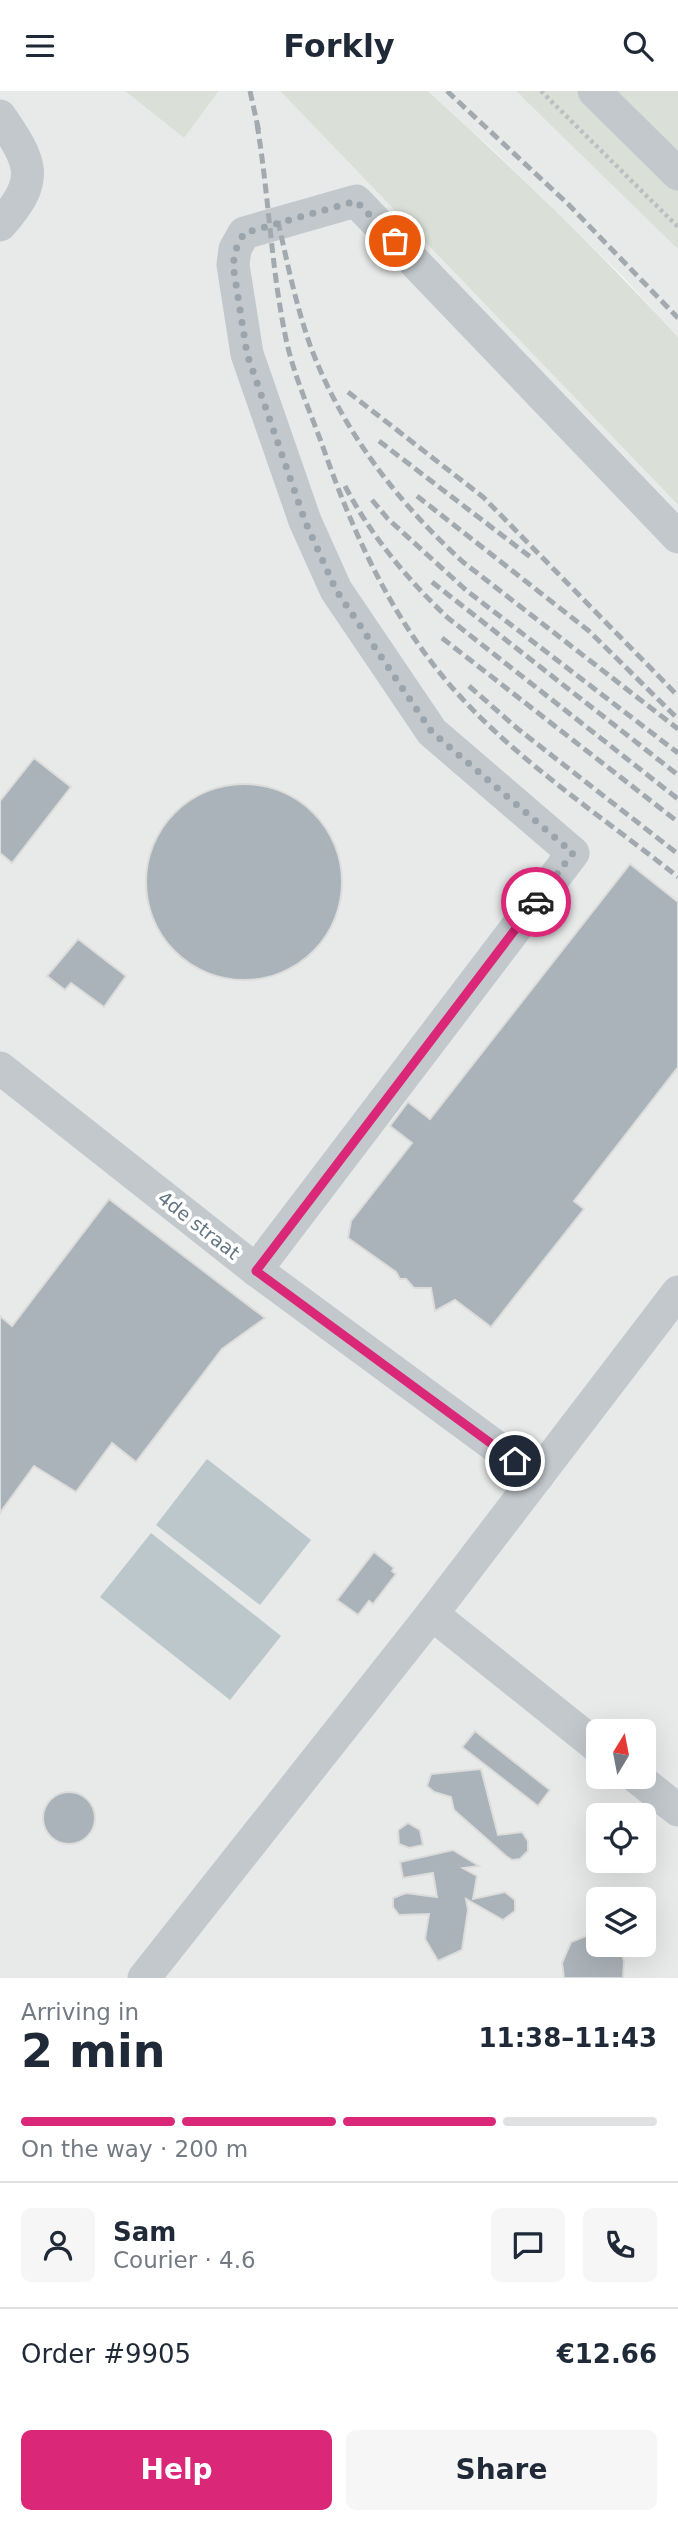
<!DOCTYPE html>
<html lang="en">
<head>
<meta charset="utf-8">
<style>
  :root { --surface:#fff; --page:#f6f6f7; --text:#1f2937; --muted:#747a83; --line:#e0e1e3; --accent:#db2777 }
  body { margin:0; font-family:"DejaVu Sans",sans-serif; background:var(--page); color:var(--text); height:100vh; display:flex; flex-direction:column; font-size:26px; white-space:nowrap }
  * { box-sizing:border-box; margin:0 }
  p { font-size:23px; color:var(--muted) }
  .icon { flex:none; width:38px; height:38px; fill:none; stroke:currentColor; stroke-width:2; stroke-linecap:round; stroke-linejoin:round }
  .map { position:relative; height:1887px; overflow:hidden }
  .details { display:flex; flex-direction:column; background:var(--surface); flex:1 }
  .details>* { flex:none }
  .needle { width:46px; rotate:10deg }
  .buttons { position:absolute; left:586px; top:1628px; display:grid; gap:14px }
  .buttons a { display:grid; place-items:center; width:70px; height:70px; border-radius:10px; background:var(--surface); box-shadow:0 7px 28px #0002; font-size:35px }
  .pin { position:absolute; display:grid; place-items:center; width:60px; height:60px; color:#fff; margin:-30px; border:4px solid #fff; border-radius:50%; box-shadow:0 2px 7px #0007 }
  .courier { position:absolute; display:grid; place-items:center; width:70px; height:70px; margin:-35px; border:5px solid #db2777; border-radius:50%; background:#fff; color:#222; box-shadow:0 2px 9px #0007 }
  .overview em { font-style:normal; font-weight:800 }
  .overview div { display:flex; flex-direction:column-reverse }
  .overview { display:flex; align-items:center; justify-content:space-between; height:119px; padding:0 21px }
  h1 { font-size:46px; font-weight:800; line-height:52px }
  .bar { display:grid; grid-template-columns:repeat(4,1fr); gap:10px 7px; align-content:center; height:84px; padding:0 21px }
  .bar i { height:9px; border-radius:5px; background:var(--line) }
  .bar .selected { background:var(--accent) }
  .bar p { grid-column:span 4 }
  .line { display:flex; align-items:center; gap:18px; padding:0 21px; border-top:2px solid var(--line) }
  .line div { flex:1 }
  .round { display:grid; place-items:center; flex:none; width:74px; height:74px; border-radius:10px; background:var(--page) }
  .action { display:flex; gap:14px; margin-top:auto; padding:14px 21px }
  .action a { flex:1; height:80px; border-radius:10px; background:var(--accent); color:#fff; font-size:28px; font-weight:800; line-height:80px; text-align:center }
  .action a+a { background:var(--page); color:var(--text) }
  header { display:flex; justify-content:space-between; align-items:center; height:91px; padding:0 21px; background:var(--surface); font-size:32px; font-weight:800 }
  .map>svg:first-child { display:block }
</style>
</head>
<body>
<header><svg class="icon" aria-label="menu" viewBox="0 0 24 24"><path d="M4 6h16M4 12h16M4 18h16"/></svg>Forkly<svg class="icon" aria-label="search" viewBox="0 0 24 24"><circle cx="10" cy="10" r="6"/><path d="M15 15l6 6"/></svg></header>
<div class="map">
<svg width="678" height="1887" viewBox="0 0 678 1887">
  <rect width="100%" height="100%" fill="#fafaf8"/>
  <!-- built -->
  <g fill="#e8e9e9" fill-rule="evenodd">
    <path d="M 0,0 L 125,0 L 184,47 L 219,0 L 280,0 L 678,414 L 678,1887 L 0,1887 ZM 598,1640 L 644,1640 L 644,1685 L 598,1685 ZM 598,1724 L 644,1724 L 644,1769 L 598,1769 ZM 598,1808 L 644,1808 L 644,1853 L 598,1853 Z"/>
    <path d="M 428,0 L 516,0 L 656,134 L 678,158 L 678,246 L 622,185 L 493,59 Z"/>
  </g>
  <!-- green -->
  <g fill="#dadfd7">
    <path d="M 125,0 L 219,0 L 184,47 Z"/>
    <path d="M 280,0 L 428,0 C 515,79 599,160 678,246 L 678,414 Z"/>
    <path d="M 516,0 L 678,0 L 678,158 Z"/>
  </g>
  <!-- water -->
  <g fill="#bbc7cb">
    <path d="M 207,1368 L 311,1449 L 260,1514 L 156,1434 Z"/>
    <path d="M 151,1442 L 281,1545 L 230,1609 L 100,1506 Z"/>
  </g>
  <!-- building -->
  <g fill="#aab3b9" stroke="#dcdcda" stroke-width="2">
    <path d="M 34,667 L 71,696 L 12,772 L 0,762 L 0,710 Z"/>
    <circle cx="244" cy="791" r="98"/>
    <path d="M 630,773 L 678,811 L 678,976 L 574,1110 L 584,1118 L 491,1236 L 455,1209 L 435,1220 L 431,1197 L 414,1197 L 406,1188 L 400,1188 L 396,1181 L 348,1147 L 351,1130 L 412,1052 L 390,1035 L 408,1011 L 430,1028 Z"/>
    <path d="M 78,848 L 126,885 L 104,916 L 71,892 L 65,899 L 47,885 Z"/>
    <path d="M 109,1108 L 265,1227 L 222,1258 L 136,1371 L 112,1352 L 76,1401 L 34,1375 L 0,1422 L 0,1225 L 12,1235 Z"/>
    <path d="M 374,1461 L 394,1477 L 392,1480 L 396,1483 L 373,1513 L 369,1510 L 358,1524 L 337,1509 Z"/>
    <path d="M 475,1640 L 550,1699 L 538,1715 L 462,1656 Z"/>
    <path d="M 481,1678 L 498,1744 L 522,1741 L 528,1750 L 528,1760 L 520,1768 L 512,1769 L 506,1765 L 454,1719 L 451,1706 L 434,1701 L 427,1695 L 431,1683 Z"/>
    <circle cx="69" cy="1727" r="26"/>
    <path d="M 408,1732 L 420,1739 L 423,1754 L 409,1757 L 399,1753 L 398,1739 Z"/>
    <path d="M 453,1759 L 479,1775 L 463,1777 L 477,1785 L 473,1808 L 505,1801 L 515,1809 L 515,1820 L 503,1829 L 466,1808 L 468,1819 L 462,1859 L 438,1870 L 425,1848 L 429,1823 L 399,1824 L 393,1816 L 393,1807 L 406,1802 L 437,1806 L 433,1782 L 403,1787 L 400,1771 Z"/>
    <path d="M 598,1840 L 598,1853 L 619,1853 L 624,1870 L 623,1887 L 564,1887 L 562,1872 L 571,1851 Z"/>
  </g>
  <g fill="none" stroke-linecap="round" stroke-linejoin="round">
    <!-- path -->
    <path stroke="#bbbfc2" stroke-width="4.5" stroke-dasharray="3.5 3.5" stroke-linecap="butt" d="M 541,0 L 678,136"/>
    <!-- minor -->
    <g stroke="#c3c8cc" stroke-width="33">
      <path d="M 594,0 L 678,83"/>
      <path d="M 0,25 C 32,72 41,88 0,134"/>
      <path d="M 0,977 L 256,1179 L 537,1386"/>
      <path d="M 256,1179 L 573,762 L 432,641 L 336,499 L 305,430 L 247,263 L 233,174 L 235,158 L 244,142 L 356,110 L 678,446"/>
      <path d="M 432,1523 L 678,1201"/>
      <path d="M 635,1685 L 678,1719"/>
      <path d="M 144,1887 L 432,1523 L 598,1656"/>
    </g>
    <!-- rail -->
    <g stroke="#a2aab0" stroke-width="5" stroke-dasharray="10 5" stroke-linecap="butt">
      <path d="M 250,0 L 259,41"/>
      <path d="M 447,0 L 568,113 L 678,227"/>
      <path d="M 257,33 C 269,105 271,177 286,248 C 294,286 311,322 324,359 C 353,441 388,519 444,587 C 509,665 599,723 678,786"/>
      <path d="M 278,130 C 287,171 296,214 310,254 C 341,338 397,411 463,471 L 678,638"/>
      <path d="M 348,301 L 483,406 L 678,605"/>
      <path d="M 379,350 L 533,468"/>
      <path d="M 345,395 C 371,445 408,489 448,527 L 678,708"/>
      <path d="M 417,405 L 589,540 L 675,625"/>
      <path d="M 372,409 L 388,428 L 467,500 L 678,662"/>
      <path d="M 432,491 L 678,684"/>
      <path d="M 442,547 L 678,731"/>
      <path d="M 469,595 L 518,638 L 678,763"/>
    </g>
  </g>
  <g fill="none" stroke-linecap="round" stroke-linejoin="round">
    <!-- done -->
    <path stroke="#99a4ac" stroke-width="7" stroke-dasharray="0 12.6" d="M 395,150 L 356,110 L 244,142 L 236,158 L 233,174 L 247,263 L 305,430 L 336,499 L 432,641 L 573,762 L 536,811"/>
    <!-- route -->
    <path stroke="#db2777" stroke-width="9" d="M 515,1370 L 256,1180 L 536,811"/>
  </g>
  <g text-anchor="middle" stroke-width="7" stroke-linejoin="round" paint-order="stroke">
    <!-- street labels -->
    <g font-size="19" fill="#657683" stroke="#fff">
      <text transform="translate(199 1134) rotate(38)" y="7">4de straat</text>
    </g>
  </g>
</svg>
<div class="buttons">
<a><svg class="needle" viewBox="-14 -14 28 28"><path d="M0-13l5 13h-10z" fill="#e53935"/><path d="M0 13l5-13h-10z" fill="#747a83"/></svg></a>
<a><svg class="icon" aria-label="locate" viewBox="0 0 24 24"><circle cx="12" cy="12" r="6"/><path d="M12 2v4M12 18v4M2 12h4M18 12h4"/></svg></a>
<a><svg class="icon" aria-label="layers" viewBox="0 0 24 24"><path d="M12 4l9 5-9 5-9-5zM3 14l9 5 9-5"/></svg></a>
</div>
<div class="pin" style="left:395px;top:150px;background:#ea580c"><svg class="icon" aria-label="bag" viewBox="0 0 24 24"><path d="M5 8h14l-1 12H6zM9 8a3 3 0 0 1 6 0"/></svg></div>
<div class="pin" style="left:515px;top:1370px;background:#1f2937"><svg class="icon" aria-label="home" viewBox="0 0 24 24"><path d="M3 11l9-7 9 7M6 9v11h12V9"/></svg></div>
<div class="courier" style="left:536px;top:811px"><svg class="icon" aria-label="car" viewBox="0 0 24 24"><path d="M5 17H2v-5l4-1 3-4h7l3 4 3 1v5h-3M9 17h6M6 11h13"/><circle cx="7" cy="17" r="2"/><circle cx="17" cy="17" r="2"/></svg></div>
</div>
<section class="details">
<div class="overview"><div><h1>2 min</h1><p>Arriving in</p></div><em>11:38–11:43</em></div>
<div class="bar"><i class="selected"></i><i class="selected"></i><i class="selected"></i><i></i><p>On the way · 200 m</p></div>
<div class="line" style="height:126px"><a class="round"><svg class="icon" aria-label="person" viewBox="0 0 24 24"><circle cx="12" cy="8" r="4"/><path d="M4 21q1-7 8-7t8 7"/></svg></a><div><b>Sam</b><p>Courier · 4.6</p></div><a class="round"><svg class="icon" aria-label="chat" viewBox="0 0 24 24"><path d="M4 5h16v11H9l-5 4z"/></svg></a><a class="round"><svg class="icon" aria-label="phone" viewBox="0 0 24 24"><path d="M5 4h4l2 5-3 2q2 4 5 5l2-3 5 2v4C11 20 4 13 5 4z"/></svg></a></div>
<div class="line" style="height:91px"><div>Order #9905</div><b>€12.66</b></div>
<div class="action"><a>Help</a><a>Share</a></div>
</section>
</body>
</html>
